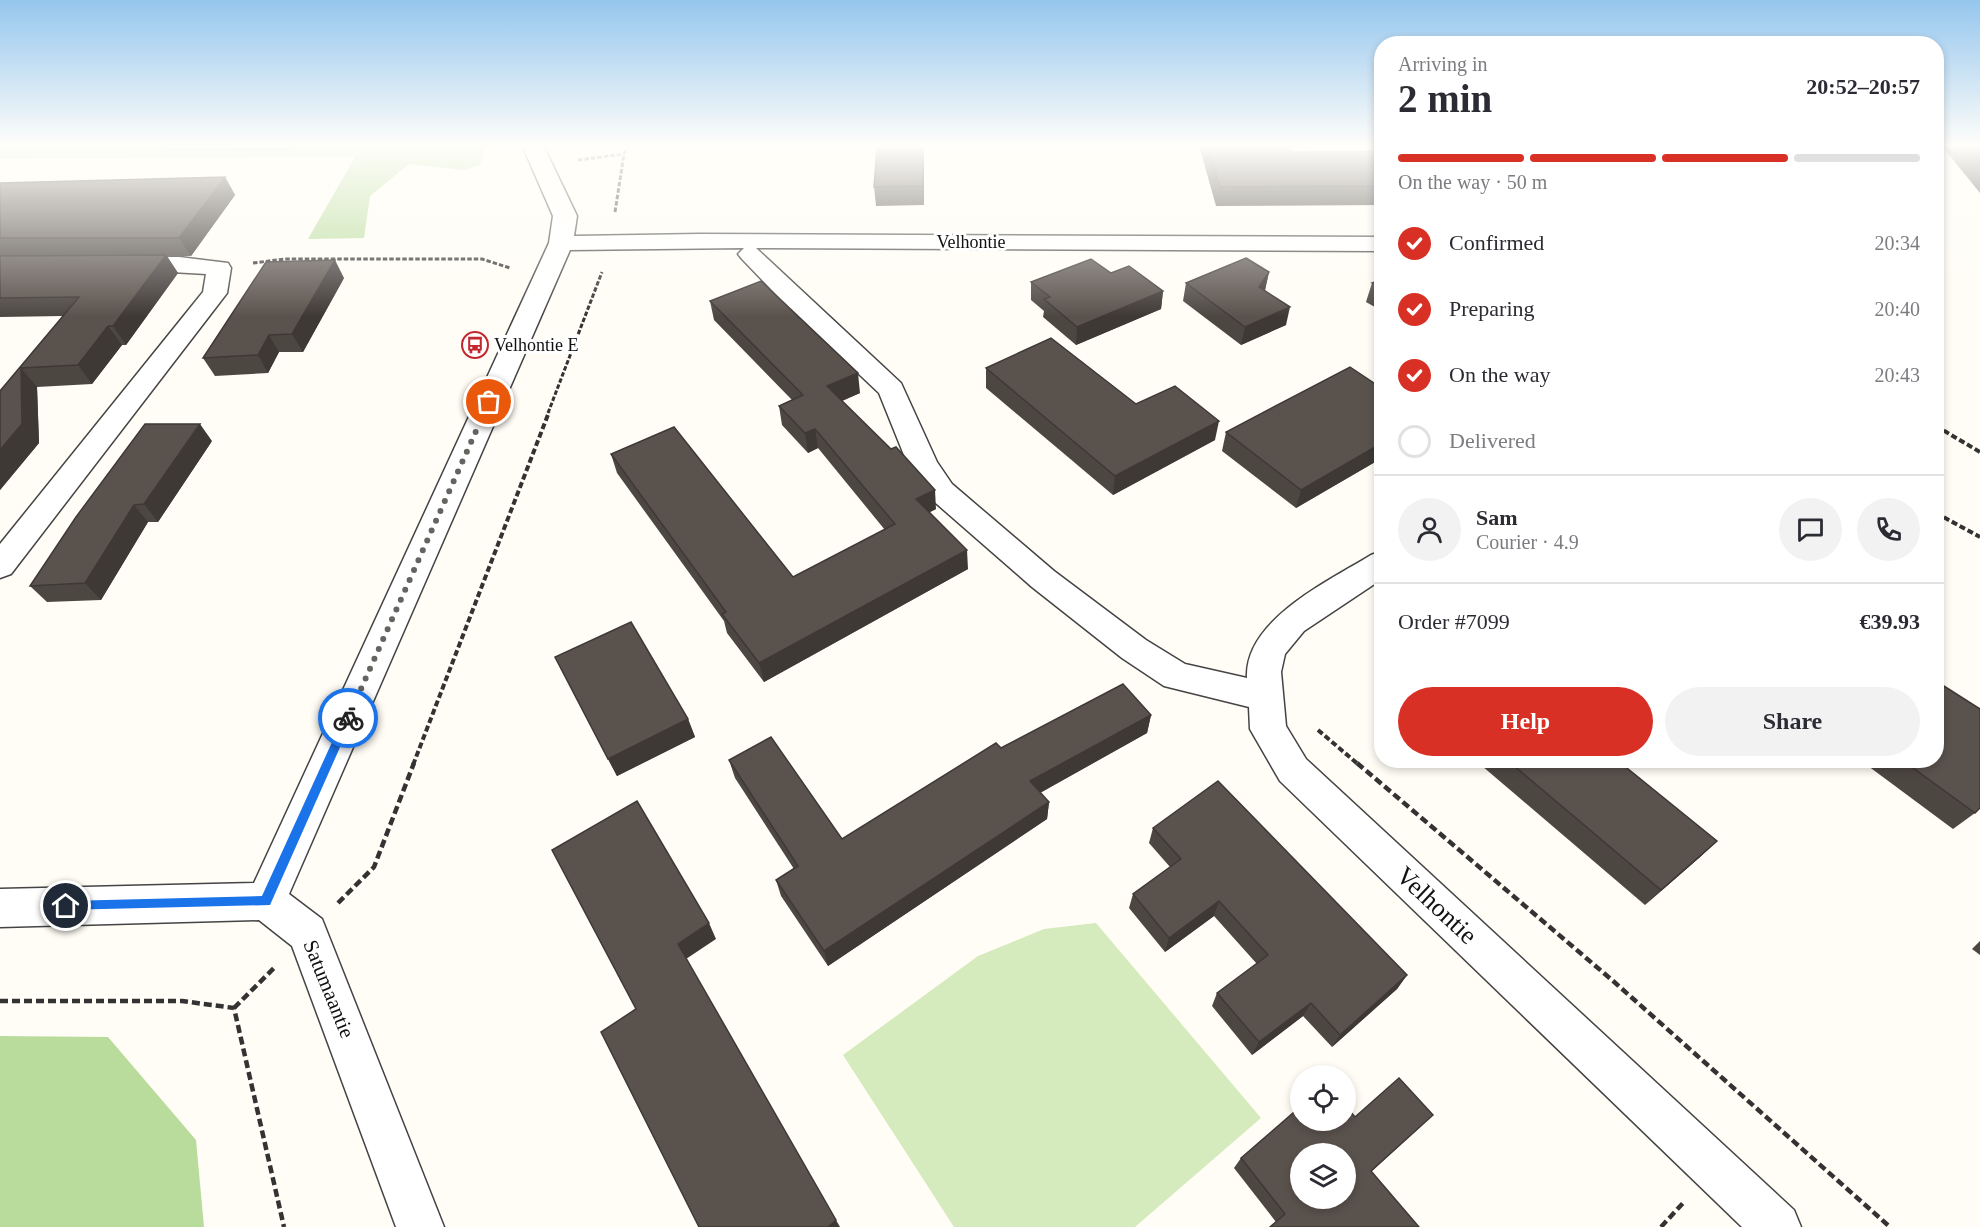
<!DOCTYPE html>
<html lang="en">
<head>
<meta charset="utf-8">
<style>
  :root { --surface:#fff; --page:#f2f2f3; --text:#2b2b33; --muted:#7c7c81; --line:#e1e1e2; --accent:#d93025 }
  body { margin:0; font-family:"Times New Roman",serif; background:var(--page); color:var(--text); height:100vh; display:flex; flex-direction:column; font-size:22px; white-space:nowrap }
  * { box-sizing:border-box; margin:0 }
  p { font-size:20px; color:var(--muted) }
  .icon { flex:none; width:33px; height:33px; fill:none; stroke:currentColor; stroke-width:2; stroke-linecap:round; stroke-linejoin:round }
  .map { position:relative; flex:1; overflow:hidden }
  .details { position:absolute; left:1374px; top:36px; width:570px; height:732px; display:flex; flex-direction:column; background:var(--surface); border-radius:24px; box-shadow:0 3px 9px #0003 }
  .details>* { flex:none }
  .buttons { position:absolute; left:1290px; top:1065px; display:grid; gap:12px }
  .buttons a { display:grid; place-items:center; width:66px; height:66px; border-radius:50%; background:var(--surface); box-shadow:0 3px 9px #0003; font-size:30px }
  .pin { position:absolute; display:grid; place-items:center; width:51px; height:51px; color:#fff; margin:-26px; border:3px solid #fff; border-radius:50%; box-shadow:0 2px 6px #0007 }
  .courier { position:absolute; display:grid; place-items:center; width:60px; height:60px; margin:-30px; border:4px solid #1a73e8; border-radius:50%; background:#fff; color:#222; box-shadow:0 2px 8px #0007 }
  .overview em { font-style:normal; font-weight:700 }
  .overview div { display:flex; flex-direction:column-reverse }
  .overview { display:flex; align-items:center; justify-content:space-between; height:102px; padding:0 24px }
  h1 { font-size:39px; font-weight:700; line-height:45px }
  .bar { display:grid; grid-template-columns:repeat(4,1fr); gap:9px 6px; align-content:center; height:72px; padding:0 24px }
  .bar i { height:8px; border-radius:4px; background:var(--line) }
  .bar .active { background:var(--accent) }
  .bar p { grid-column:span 4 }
  .line { display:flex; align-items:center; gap:15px; padding:0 24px; border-top:2px solid var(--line) }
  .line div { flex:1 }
  .round { display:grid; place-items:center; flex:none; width:63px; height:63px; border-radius:32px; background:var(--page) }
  ol { padding:0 24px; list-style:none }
  li { display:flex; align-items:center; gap:18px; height:66px }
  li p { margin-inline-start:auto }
  li .icon { padding:6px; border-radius:50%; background:var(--accent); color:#fff; stroke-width:4 }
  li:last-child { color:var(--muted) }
  li i { width:33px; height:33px; border:3px solid var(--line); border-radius:50% }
  .button { display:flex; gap:12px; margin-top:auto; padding:12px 24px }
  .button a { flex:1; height:69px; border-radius:36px; background:var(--accent); color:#fff; font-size:24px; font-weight:700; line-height:69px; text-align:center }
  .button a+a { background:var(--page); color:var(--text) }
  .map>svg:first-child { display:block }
</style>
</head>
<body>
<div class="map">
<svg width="1980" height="1227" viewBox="0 0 1980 1227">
  <rect width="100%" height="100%" fill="#fffdf5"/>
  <!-- green -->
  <path fill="#d5ebbd" d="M 1096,923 L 1261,1118 L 1135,1227 L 954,1227 L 843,1055 L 978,956 L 1044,929 Z"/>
  <!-- forest -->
  <g fill="#b9dc9c">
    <path d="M 0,145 L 485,145 L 480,165 L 464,170 L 409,164 L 370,196 L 364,238 L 308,239 L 355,157 L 0,158 Z"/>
    <path d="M 0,1036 L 108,1037 L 196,1140 L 204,1227 L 0,1227 Z"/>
  </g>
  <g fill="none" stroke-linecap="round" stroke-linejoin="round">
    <!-- stream -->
    <path fill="#3f96cf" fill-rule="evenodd" d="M 0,145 L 298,145 L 289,151 L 0,148 Z"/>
    <defs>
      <g id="minor">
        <path d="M 522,145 L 543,145 L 577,216 L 574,236 L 700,234 L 1382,237 L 1382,251 L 756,248 L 901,383 L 937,462 L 952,484 L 1054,571 L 1146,640 L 1185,664 L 1247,678 C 1244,620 1329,581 1371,555 L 1382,551 L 1382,579 L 1304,631 L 1285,654 L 1281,672 L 1286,726 L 1306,759 L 1794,1210 L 1801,1227 L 1742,1227 L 1280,781 L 1250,729 L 1249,707 L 1164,686 L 1122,658 L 1032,587 L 930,498 L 908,465 L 879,393 L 790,309 L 742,259 L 738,254 L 744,248 L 570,250 L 289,894 L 322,919 L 444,1227 L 396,1227 L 292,946 L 259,920 L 0,927 L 0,889 L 254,883 L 549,243 L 553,216 Z"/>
        <path d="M 129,257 L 179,257 L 228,263 L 231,268 L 227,293 L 11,574 L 0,578 L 0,544 L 203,292 L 206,274 L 120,269 L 117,264 L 120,259 Z"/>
      </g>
    </defs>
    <!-- minor casing -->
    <use href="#minor" stroke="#444" stroke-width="3"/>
    <!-- path-far2 -->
    <g stroke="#333" stroke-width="3" stroke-dasharray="4.5 2" stroke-linecap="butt">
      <path d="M 578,160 L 624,154"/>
      <path d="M 615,212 L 624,154 L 628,145"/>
      <path d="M 253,263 L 285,259 L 482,259 L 510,268"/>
      <path d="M 548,413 L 602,272"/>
    </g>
    <!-- path-far1 -->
    <g stroke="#333" stroke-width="4" stroke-dasharray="6 3" stroke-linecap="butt">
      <path d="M 1936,426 L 1980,452"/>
      <path d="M 1936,513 L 1980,537"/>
      <path d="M 1318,730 L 1359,765"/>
      <path d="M 413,765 L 549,412"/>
    </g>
    <!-- path -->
    <g stroke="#333" stroke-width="4.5" stroke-dasharray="8 4" stroke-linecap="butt">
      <path d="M 1357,763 L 1612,980 L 1890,1227"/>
      <path d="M 338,903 L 374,867 L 414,763"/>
      <path d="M 0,1001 L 182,1001 L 234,1008 L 284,1227"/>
      <path d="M 234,1008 L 276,966"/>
      <path d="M 1661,1227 L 1683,1203"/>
    </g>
    <!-- minor -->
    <use href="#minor" fill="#fff" fill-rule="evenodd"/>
  </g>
  <!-- wall -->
  <g fill="#4d4742">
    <path d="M 1199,145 L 1289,145 L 1292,152 L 1382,151 L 1382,205 L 1216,206 Z"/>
    <path d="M 1941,145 L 1980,145 L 1980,193 Z"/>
    <path d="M 924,166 L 924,205 L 876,206 L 874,187 Z"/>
    <path d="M 225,177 L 235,195 L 191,256 L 167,256 L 178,273 L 126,345 L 122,345 L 92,384 L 37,387 L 39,443 L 0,490 L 0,391 L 63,316 L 0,317 L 0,183 Z"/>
    <path d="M 1269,272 L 1265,290 L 1286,325 L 1241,345 L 1183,301 L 1186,283 Z"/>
    <path d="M 1111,273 L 1163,291 L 1161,309 L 1076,345 L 1043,317 L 1044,311 L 1031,300 L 1031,282 Z"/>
    <path d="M 344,278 L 303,352 L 279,352 L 268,373 L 215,376 L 203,358 Z"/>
    <path d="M 1382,279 L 1382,311 L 1366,302 L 1372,283 Z"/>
    <path d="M 710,301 L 860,393 L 842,401 L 936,509 L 930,512 L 968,569 L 764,682 L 727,633 L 724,621 L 617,473 L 611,454 L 793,577 L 885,530 L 818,448 L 808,453 L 782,425 L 779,406 L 792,400 L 714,320 Z"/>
    <path d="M 986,368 L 1136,404 L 1215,440 L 1113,495 L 986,388 Z"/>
    <path d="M 1382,383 L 1382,458 L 1296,508 L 1222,451 L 1226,432 L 1377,385 Z"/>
    <path d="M 212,441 L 158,522 L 148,522 L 101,600 L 47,602 L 30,586 Z"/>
    <path d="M 555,657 L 688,719 L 695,737 L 617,776 Z"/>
    <path d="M 1151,715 L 1147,733 L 1040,793 L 1049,802 L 1047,819 L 828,966 L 781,896 L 776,880 L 794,869 L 735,778 L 729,760 L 842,839 L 1001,748 Z"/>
    <path d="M 1475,760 L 1617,760 L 1717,841 L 1700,857 L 1645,905 Z"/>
    <path d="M 1860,760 L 1936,760 L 1975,813 L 1953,829 Z"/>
    <path d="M 1153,828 L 1407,975 L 1397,989 L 1332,1047 L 1303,1016 L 1252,1055 L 1212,1006 L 1217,993 L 1257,964 L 1214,916 L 1165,952 L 1129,908 L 1133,894 L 1170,867 L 1149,843 Z"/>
    <path d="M 1980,941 L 1980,955 L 1972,949 Z"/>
    <path d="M 1355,1117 L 1421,1126 L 1371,1172 L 1276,1222 L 1234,1168 L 1241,1158 Z"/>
  </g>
  <!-- shaded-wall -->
  <g fill="#3f3936">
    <path d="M 923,148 L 924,166 L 924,205 L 923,186 Z"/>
    <path d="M 225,177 L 235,195 L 191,256 L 179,238 Z"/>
    <path d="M 166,255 L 178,273 L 126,345 L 113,326 Z"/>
    <path d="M 335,260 L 344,278 L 303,352 L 292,334 Z"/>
    <path d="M 1269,272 L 1265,290 L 1259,287 Z"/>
    <path d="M 1163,291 L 1161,309 L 1076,345 L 1077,327 Z"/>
    <path d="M 1290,307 L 1286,325 L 1241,345 L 1245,327 Z"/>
    <path d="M 108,326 L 122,345 L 92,384 L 78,365 Z"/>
    <path d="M 269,335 L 279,352 L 268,373 L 258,355 Z"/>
    <path d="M 21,368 L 37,387 L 39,443 L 0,490 L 0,450 Z"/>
    <path d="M 858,373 L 860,393 L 830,406 L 827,386 Z"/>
    <path d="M 1219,421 L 1215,440 L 1113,495 L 1115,476 Z"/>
    <path d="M 200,424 L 212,441 L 158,522 L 144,504 Z"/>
    <path d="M 815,429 L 818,448 L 808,453 L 805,433 Z"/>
    <path d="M 1382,443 L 1382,458 L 1296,508 L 1301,490 Z"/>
    <path d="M 935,490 L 936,509 L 918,518 L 916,499 Z"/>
    <path d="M 134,505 L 148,522 L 101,600 L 85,583 Z"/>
    <path d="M 967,550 L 968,569 L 764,682 L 759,663 Z"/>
    <path d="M 1151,715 L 1147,733 L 1029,799 L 1030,781 Z"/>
    <path d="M 688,719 L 695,737 L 617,776 L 608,759 Z"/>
    <path d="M 1049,802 L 1047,819 L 828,966 L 824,951 Z"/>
    <path d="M 1717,841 L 1700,857 L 1645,905 L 1661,890 Z"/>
    <path d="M 1219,901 L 1214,916 L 1165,952 L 1169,938 Z"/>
    <path d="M 709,923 L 716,939 L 686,959 L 678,944 Z"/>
    <path d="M 1407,975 L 1397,989 L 1332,1047 L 1340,1035 Z"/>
    <path d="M 1311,1003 L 1303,1016 L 1252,1055 L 1259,1042 Z"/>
    <path d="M 836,1220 L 840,1227 L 828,1227 Z"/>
  </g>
  <!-- building -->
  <g fill="#5a524d" stroke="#3f3936" stroke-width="1.5" fill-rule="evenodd">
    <path d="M 1207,145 L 1289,145 L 1292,152 L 1382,151 L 1382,186 L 1220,187 Z"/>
    <path d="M 877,148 L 923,148 L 923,186 L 874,187 Z"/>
    <path d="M 225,177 L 179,238 L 0,238 L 0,183 Z"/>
    <path d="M 166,255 L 113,326 L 108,326 L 78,365 L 21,368 L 22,424 L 0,450 L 0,391 L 79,297 L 0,298 L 0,256 Z"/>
    <path d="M 1246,258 L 1269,272 L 1259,287 L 1290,307 L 1245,327 L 1186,283 Z"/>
    <path d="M 1091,259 L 1111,273 L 1129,266 L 1163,291 L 1077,327 L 1044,299 L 1050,297 L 1031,282 Z"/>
    <path d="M 335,260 L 292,334 L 269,335 L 258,355 L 203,358 L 266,262 Z"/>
    <path d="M 1382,279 L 1382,289 L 1372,283 Z"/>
    <path d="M 761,281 L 858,373 L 827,386 L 891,449 L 896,447 L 935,490 L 916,499 L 967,550 L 759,663 L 722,614 L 726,612 L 611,454 L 674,427 L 793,577 L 895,524 L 815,429 L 805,433 L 779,406 L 803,395 L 710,301 Z"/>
    <path d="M 1051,338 L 1136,404 L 1175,386 L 1219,421 L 1115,476 L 986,368 Z"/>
    <path d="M 1350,367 L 1377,385 L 1382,383 L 1382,443 L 1301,490 L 1226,432 Z"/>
    <path d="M 145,424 L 200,424 L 144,504 L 134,505 L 85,583 L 30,586 L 76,517 Z"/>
    <path d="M 1936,562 L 1942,566 L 1936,570 Z"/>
    <path d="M 631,622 L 688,719 L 608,759 L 555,657 Z"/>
    <path d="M 1936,681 L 1980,709 L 1980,808 L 1975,813 L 1902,760 L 1936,760 Z"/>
    <path d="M 1123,684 L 1151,715 L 1030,781 L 1049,802 L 824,951 L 776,880 L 798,866 L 729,760 L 771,737 L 842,839 L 996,743 L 1001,748 Z"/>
    <path d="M 1507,760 L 1617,760 L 1717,841 L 1661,890 Z"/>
    <path d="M 1218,781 L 1407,975 L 1340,1035 L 1311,1003 L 1259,1042 L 1217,993 L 1268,955 L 1219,901 L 1169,938 L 1133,894 L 1181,859 L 1153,828 Z"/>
    <path d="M 637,801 L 709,923 L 678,944 L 836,1220 L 828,1227 L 699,1227 L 601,1032 L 636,1009 L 552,850 Z"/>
    <path d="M 1399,1078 L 1433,1115 L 1371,1171 L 1419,1227 L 1270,1227 L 1285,1214 L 1241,1158 L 1300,1107 L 1300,1120 L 1346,1120 L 1346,1106 L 1355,1117 ZM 1300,1154 L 1346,1154 L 1346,1198 L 1300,1198 Z"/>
  </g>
  <!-- sky -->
  <linearGradient id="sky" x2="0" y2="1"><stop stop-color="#95c6ee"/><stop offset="0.46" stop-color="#fffefa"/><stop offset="1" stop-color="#fffefa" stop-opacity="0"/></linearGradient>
  <rect width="1980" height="317" fill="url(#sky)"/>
  <!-- route -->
  <path fill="#1a73e8" d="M 348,714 L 353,718 L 270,905 L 62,910 L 60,906 L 66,901 L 262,896 L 343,718 Z"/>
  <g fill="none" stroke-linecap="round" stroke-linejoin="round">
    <!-- done -->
    <path stroke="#646461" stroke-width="6" stroke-dasharray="0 10.8" d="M 348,718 L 489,402"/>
  </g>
  <!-- icons -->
  <defs>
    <symbol id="bus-ring" viewBox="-11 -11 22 22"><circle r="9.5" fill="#fff" stroke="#c4262e" stroke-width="1.5"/><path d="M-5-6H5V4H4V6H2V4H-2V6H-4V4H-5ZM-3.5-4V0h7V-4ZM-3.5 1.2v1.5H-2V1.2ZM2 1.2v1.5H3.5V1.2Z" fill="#c4262e"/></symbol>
  </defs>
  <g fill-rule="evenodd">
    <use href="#bus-ring" x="460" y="330" width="30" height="30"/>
  </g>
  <g text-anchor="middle" stroke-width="6" stroke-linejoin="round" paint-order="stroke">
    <!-- far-street labels -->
    <g font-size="18" fill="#111" stroke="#fff">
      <text x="971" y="248">Velhontie</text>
    </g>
    <!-- far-poi labels -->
    <g font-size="18" fill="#111" stroke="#fff" text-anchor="start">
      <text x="494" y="351">Velhontie E</text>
    </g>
    <!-- street labels -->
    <g font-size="21" fill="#111" stroke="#fff">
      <text transform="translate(329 989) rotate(68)" y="7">Satumaantie</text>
    </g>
    <!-- near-street labels -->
    <g font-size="26" fill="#111" stroke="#fff">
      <text transform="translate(1437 905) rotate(43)" y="9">Velhontie</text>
    </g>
  </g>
</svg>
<div class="buttons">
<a><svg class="icon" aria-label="locate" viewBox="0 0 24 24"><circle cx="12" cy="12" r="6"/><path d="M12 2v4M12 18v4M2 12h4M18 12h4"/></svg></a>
<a><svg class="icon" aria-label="layers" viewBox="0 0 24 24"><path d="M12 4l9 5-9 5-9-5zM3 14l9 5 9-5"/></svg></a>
</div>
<div class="pin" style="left:489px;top:402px;background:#ea580c"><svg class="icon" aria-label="bag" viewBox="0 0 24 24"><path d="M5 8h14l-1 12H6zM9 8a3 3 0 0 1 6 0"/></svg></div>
<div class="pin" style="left:66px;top:906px;background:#1f2937"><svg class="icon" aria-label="home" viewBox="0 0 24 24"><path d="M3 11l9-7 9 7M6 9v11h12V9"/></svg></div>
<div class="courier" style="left:348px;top:718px"><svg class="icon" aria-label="bike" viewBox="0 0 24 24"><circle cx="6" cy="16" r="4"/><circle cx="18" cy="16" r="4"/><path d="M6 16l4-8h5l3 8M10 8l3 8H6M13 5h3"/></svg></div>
<section class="details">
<div class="overview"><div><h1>2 min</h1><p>Arriving in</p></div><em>20:52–20:57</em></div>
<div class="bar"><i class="active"></i><i class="active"></i><i class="active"></i><i></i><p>On the way · 50 m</p></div>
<ol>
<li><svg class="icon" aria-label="check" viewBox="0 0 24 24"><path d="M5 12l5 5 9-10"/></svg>Confirmed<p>20:34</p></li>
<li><svg class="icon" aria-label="check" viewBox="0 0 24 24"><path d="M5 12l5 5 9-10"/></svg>Preparing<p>20:40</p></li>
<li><svg class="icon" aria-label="check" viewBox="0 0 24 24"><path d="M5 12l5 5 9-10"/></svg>On the way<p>20:43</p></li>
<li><i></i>Delivered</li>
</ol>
<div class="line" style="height:108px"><a class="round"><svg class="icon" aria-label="person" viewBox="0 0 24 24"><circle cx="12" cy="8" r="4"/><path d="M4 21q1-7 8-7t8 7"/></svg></a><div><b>Sam</b><p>Courier · 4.9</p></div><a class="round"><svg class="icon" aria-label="chat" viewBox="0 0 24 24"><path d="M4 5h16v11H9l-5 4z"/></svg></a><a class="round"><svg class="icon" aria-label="phone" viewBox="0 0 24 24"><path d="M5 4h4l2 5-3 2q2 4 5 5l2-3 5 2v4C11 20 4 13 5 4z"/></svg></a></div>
<div class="line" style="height:78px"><div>Order #7099</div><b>€39.93</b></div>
<div class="button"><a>Help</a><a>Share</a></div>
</section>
</div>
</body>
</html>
